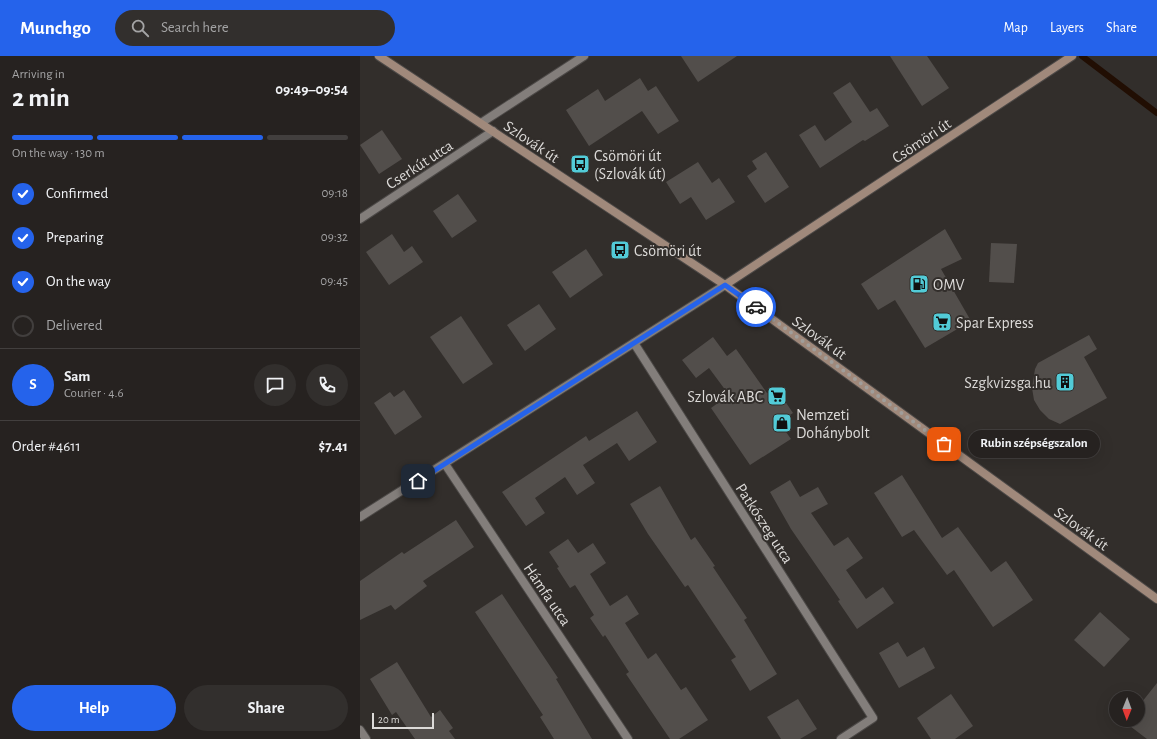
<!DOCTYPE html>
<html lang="en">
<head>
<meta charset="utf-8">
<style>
  :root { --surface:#262220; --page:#322f2d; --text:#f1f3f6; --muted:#a4a4a5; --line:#423f3e; --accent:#2563eb }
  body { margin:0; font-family:"Alegreya Sans",sans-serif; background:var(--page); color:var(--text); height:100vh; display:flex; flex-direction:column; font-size:15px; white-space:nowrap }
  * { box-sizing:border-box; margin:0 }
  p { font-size:13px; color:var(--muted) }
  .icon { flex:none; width:22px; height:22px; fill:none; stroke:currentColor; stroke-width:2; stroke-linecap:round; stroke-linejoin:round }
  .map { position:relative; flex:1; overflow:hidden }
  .side { display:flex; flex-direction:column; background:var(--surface); width:360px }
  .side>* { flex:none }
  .needle { width:26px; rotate:181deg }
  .tools { position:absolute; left:749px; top:635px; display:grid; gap:8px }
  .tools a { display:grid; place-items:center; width:36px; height:36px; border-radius:50%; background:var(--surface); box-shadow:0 4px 16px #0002,0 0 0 1px var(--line); font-size:20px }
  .scale { position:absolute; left:12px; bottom:10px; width:62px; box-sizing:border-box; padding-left:4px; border:2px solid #dcdad8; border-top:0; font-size:11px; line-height:14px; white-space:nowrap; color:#dcdad8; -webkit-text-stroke:3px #322e2b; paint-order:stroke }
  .pin { position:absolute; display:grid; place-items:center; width:34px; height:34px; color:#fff; margin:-17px; border-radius:8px; box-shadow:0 2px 6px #0006 }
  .courier { position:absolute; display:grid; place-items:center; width:40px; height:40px; margin:-20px; border:3px solid #2563eb; border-radius:50%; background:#fff; color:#222; box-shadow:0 1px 5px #0007 }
  .bubble { position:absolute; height:28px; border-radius:14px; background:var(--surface); box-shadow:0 4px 16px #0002,0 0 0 1px var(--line); font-size:13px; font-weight:700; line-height:28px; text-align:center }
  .headline em { font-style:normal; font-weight:700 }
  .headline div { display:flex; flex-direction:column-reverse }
  .headline { display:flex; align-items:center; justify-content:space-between; height:68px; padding:0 12px }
  h1 { font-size:26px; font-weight:700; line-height:30px }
  .bar { display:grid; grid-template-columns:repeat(4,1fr); gap:6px 4px; align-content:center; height:48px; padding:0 12px }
  .bar i { height:5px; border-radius:3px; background:var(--line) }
  .bar .on { background:var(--accent) }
  .bar p { grid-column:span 4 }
  .line { display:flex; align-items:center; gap:10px; padding:0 12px; border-top:1px solid var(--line) }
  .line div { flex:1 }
  .round { display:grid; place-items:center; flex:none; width:42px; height:42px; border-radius:21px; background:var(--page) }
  ol { padding:0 12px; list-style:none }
  li { display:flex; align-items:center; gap:12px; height:44px }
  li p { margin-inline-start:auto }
  li .icon { padding:4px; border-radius:50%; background:var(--accent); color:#fff; stroke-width:4 }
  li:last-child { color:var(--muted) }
  li i { width:22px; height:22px; border:2px solid var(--line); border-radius:50% }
  .cta { display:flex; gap:8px; margin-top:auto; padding:8px 12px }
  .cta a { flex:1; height:46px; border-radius:24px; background:var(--accent); color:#fff; font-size:16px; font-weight:700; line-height:46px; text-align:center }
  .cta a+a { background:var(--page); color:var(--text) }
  header { display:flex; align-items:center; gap:24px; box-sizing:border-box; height:56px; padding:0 20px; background:var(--accent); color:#fff }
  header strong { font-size:19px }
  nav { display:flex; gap:22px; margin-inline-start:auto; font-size:14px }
  .search { width:280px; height:36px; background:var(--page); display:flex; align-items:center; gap:10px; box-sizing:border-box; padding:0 14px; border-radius:22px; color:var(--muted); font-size:15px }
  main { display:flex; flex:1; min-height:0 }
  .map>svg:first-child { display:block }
</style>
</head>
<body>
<header>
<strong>Munchgo</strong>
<div class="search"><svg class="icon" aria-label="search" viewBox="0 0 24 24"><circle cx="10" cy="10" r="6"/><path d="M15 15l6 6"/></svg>Search here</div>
<nav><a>Map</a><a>Layers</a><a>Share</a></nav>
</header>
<main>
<section class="side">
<div class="headline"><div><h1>2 min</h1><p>Arriving in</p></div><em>09:49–09:54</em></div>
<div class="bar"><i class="on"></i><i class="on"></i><i class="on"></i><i></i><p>On the way · 130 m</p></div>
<ol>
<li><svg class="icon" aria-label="check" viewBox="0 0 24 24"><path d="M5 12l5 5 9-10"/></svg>Confirmed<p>09:18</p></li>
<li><svg class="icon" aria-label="check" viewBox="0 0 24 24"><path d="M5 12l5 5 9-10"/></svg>Preparing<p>09:32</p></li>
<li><svg class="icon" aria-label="check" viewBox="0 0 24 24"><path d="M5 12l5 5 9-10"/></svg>On the way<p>09:45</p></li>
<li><i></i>Delivered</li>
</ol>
<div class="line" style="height:72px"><b class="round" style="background:var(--accent);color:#fff">S</b><div><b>Sam</b><p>Courier · 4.6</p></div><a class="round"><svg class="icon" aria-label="chat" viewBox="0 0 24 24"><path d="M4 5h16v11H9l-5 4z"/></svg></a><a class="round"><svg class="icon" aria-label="phone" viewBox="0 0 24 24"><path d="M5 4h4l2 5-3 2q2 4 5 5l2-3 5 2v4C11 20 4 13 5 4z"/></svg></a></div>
<div class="line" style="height:52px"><div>Order #4611</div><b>$7.41</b></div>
<div class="cta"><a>Help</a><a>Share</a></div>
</section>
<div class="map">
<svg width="797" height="683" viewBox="0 0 797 683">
  <rect width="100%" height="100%" fill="#322e2b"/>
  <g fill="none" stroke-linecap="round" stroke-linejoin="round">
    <!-- stream -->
    <path stroke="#210e03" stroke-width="6" d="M 722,0 L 797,57"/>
  </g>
  <!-- building -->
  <g fill="#524e4b">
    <path d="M 321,0 L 377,0 L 338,26 Z"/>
    <path d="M 530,0 L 567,0 L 589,32 L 562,50 Z"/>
    <path d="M 280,22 L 288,35 L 296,30 L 319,65 L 298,78 L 282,55 L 229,90 L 206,54 L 238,33 L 245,45 Z"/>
    <path d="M 490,26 L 510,56 L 517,52 L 529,70 L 505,85 L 503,84 L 460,112 L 439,79 L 455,69 L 465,85 L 492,66 L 473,37 Z"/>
    <path d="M 22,74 L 42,103 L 19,118 L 0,89 Z"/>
    <path d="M 406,96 L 429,131 L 405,147 L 387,120 L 397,113 L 392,105 Z"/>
    <path d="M 338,106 L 352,127 L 359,122 L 375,146 L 346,164 L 331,141 L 320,148 L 306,126 Z"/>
    <path d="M 98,138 L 117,165 L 92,182 L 73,155 Z"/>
    <path d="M 585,173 L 602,203 L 581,213 L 611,265 L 565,292 L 535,244 L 518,254 L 501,228 Z"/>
    <path d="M 32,178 L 44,196 L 52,190 L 63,206 L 29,229 L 6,196 Z"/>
    <path d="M 631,187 L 657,188 L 654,227 L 629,226 Z"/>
    <path d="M 226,193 L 243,219 L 210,242 L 192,216 Z"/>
    <path d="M 179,248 L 196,273 L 165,295 L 147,269 Z"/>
    <path d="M 101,260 L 133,308 L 103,328 L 70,281 Z"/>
    <path d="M 729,279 L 737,293 L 724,301 L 747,342 L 700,368 L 689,363 L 680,354 L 674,344 L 672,332 L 675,313 L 678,307 Z"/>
    <path d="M 353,281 L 367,300 L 376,293 L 407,337 L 416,332 L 433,357 L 419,366 L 431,383 L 390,409 L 351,352 L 369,339 L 349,312 L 336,322 L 322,304 Z"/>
    <path d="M 44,334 L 62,361 L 35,379 L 14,347 L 30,336 L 34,341 Z"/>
    <path d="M 277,355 L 297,386 L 269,405 L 257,387 L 223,409 L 235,427 L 217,439 L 205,421 L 175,442 L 185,457 L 166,470 L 142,436 L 226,380 L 229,385 Z"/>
    <path d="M 542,419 L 582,482 L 598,471 L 631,516 L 646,505 L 673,544 L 633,571 L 594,514 L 587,519 L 554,474 L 542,481 L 514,437 Z"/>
    <path d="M 430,424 L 440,441 L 458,431 L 468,448 L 451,457 L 474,490 L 488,481 L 503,502 L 486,514 L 506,543 L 523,531 L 534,547 L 497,573 L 478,545 L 480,544 L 431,473 L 410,436 Z"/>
    <path d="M 300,430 L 331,484 L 335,481 L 355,510 L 353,511 L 387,562 L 384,564 L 417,618 L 390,635 L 371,604 L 376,601 L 328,529 L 325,531 L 288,478 L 270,448 Z"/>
    <path d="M 96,464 L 114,491 L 63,525 L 67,530 L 35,554 L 31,549 L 0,564 L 0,525 L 42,496 L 44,498 Z"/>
    <path d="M 208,483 L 218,497 L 233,487 L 246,507 L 230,518 L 250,550 L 267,539 L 279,558 L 265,567 L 288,603 L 296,597 L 321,634 L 326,631 L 348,664 L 319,683 L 310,683 L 266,618 L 269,616 L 245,579 L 243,581 L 230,562 L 234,559 L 215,529 L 210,532 L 197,512 L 199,511 L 189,496 Z"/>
    <path d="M 142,538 L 198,622 L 196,623 L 232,683 L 194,683 L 180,661 L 183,659 L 115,556 Z"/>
    <path d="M 740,556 L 770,583 L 744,611 L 714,584 Z"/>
    <path d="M 538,586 L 547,601 L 564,591 L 575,612 L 539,632 L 519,597 Z"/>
    <path d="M 37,606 L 71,661 L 80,654 L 93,672 L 89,675 L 95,683 L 55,683 L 36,656 L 32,659 L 10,623 Z"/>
    <path d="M 797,627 L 797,683 L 787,683 L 762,664 L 778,664 L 778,651 Z"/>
    <path d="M 591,638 L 613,670 L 595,683 L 571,683 L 557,662 Z"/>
    <path d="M 438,643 L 457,673 L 440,683 L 421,683 L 407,661 Z"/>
  </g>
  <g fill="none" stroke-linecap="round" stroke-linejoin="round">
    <defs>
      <g id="street">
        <path d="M 121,67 L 224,0"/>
        <path d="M 0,163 L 133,75"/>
        <path d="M 274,287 L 513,662 L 481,683"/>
        <path d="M 85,408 L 268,683"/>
        <path d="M 0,461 L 365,229"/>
        <path d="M 0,674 L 6,683"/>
      </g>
      <g id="secondary">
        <path d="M 19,0 L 365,229 L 797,543"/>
        <path d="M 365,229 L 712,0"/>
      </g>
    </defs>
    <!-- street casing -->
    <use href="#street" stroke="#4c4947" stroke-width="10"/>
    <!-- secondary casing -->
    <use href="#secondary" stroke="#4c4947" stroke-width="10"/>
    <!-- street -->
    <use href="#street" stroke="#837e7b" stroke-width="8"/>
    <!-- secondary -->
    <use href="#secondary" stroke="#a0897b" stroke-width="8"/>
  </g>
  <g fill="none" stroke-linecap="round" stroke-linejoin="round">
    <!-- done -->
    <path stroke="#a09e9b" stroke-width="4" stroke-dasharray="0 7.2" d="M 396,251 L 584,388"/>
    <!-- route -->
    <path stroke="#2563eb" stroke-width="5" d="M 58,425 L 365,229 L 396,251"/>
  </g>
  <!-- icons -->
  <defs>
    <symbol id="bus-square" viewBox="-11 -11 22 22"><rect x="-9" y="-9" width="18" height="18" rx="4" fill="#52cbd7" stroke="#322e2b"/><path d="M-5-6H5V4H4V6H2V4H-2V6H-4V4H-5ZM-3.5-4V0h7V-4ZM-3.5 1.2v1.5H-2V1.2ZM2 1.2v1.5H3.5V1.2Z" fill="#111"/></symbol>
    <symbol id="fuel-square" viewBox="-11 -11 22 22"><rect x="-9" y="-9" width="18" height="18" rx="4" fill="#52cbd7" stroke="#322e2b"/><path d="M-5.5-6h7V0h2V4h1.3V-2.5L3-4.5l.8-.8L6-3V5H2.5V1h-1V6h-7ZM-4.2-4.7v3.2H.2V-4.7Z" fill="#111"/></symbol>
    <symbol id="supermarket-square" viewBox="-11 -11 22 22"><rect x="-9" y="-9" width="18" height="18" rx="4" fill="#52cbd7" stroke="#322e2b"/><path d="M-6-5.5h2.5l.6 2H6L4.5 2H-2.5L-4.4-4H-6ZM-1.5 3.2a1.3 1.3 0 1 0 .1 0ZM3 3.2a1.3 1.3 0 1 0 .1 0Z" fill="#111"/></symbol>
    <symbol id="building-square" viewBox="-11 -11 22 22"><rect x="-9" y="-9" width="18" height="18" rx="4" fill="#52cbd7" stroke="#322e2b"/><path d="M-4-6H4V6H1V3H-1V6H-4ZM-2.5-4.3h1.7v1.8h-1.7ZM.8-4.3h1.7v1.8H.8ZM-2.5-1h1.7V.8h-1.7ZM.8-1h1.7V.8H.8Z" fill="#111"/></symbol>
    <symbol id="shop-square" viewBox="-11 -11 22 22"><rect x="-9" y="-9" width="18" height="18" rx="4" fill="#52cbd7" stroke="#322e2b"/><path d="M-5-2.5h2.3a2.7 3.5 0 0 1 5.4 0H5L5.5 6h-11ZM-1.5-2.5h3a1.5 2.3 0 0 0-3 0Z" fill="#111"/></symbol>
  </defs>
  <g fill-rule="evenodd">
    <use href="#bus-square" x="209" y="97" width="22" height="22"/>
    <use href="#bus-square" x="249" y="183" width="22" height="22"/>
    <use href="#fuel-square" x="548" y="217" width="22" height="22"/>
    <use href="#supermarket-square" x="571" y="255" width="22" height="22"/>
    <use href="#building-square" x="694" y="315" width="22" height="22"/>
    <use href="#supermarket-square" x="406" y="329" width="22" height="22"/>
    <use href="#shop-square" x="411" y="356" width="22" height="22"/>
  </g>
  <g text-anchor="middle" stroke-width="4" stroke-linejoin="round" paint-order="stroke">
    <!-- street labels -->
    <g font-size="16" fill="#dcdad8" stroke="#322e2b">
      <text transform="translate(561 84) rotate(-34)" y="6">Csömöri út</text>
      <text transform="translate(172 85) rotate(34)" y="6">Szlovák út</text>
      <text transform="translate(59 108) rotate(-33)" y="6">Cserkút utca</text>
      <text transform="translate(460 281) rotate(36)" y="6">Szlovák út</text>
      <text transform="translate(405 467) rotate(57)" y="6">Patkószeg utca</text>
      <text transform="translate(722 472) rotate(36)" y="6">Szlovák út</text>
      <text transform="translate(188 538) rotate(56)" y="6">Hámfa utca</text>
    </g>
    <!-- poi labels -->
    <g font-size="16" fill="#dcdad8" stroke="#322e2b" text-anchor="start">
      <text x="234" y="105">Csömöri út<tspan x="234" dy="18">(Szlovák út)</tspan></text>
      <text x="274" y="200">Csömöri út</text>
      <text x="573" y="234">OMV</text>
      <text x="596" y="272">Spar Express</text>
      <text x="691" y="332" text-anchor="end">Szgkvizsga.hu</text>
      <text x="403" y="346" text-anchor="end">Szlovák ABC</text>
      <text x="436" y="364">Nemzeti<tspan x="436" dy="18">Dohánybolt</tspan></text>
    </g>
  </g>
</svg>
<div class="tools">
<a><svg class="needle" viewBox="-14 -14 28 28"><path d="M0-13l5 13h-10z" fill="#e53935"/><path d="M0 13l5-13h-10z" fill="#a4a4a5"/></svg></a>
</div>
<div class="scale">20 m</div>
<div class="pin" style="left:584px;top:388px;background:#ea580c"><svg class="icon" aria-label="bag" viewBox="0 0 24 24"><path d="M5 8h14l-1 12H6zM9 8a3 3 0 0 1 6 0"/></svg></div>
<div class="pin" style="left:58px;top:425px;background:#1f2937"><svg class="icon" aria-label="home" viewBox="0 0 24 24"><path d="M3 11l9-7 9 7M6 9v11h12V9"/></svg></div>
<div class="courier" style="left:396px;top:251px"><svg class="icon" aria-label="car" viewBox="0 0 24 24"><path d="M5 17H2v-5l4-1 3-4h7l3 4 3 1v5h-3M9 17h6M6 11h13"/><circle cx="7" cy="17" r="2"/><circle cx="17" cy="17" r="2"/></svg></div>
<div class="bubble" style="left:608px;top:374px;width:132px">Rubin szépségszalon</div>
</div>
</main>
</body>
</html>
